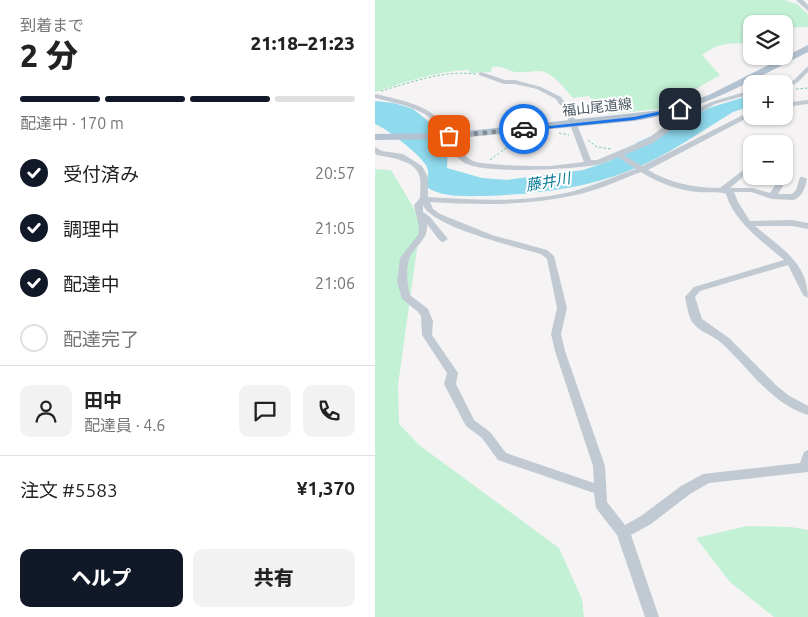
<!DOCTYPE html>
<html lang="ja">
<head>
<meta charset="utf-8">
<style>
  :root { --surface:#fff; --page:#f2f2f2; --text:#222; --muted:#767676; --line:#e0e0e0; --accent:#111827 }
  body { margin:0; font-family:Ubuntu,"Noto Sans JP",sans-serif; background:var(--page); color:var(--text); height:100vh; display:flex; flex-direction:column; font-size:19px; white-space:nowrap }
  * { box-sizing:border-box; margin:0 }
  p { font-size:16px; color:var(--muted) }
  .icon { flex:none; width:28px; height:28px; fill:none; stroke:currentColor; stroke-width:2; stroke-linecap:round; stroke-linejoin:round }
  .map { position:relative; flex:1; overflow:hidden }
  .drawer { display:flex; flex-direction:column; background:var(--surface); width:375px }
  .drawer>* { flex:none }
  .tools { position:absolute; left:368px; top:15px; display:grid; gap:10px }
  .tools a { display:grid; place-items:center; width:50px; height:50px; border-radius:10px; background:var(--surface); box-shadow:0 1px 4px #0004; font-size:25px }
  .pin { position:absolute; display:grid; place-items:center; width:42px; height:42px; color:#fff; margin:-21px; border-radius:10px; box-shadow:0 2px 8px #0006 }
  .courier { position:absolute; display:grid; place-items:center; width:50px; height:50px; margin:-25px; border:4px solid #1a73e8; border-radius:50%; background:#fff; color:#222; box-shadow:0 1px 6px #0007 }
  .overview em { font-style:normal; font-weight:800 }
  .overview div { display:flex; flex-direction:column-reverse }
  .overview { display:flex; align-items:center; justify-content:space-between; height:85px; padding:0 20px }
  h1 { font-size:32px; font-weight:800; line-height:38px }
  .bar { display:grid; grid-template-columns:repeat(4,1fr); gap:8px 5px; align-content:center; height:60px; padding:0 20px }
  .bar i { height:6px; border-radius:4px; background:var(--line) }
  .bar .current { background:var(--accent) }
  .bar p { grid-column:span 4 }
  .line { display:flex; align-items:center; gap:12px; padding:0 20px; border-top:1px solid var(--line) }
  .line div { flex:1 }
  .round { display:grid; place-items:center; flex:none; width:52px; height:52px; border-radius:10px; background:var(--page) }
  ol { padding:0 20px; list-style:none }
  li { display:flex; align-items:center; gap:15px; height:55px }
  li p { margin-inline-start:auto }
  li .icon { padding:5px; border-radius:50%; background:var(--accent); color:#fff; stroke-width:4 }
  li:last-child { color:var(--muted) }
  li i { width:28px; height:28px; border:2px solid var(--line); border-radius:50% }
  .cta { display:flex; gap:10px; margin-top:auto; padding:10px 20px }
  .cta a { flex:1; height:58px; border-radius:10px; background:var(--accent); color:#fff; font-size:20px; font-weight:800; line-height:58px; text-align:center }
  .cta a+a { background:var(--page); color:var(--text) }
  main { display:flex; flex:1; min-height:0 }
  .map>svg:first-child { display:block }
</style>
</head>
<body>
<main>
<section class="drawer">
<div class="overview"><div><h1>2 分</h1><p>到着まで</p></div><em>21:18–21:23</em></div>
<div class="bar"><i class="current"></i><i class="current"></i><i class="current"></i><i></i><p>配達中 · 170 m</p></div>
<ol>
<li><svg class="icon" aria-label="check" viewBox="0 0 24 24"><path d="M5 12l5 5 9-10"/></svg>受付済み<p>20:57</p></li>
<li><svg class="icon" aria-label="check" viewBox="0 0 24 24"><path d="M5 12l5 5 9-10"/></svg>調理中<p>21:05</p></li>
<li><svg class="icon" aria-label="check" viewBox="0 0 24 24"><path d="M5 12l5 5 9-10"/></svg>配達中<p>21:06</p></li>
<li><i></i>配達完了</li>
</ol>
<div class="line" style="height:90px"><a class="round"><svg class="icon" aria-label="person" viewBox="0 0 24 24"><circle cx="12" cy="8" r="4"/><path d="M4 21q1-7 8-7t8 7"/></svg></a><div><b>田中</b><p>配達員 · 4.6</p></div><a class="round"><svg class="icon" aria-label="chat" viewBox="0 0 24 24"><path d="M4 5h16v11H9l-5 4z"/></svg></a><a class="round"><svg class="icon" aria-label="phone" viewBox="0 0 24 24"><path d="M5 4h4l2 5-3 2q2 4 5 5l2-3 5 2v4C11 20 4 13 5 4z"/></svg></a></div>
<div class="line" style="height:65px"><div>注文 #5583</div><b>¥1,370</b></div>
<div class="cta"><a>ヘルプ</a><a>共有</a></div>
</section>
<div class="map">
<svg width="433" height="617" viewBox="0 0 433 617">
  <rect width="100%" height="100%" fill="#f5f3f3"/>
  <!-- green -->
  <g fill="#c3f1d5">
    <path d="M 0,0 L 409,0 L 422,4 L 433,14 L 433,27 L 409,28 L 409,24 L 376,24 L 376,44 C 357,42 342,43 327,55 L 345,75 L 316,92 L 309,102 L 293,108 L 234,114 L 224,109 L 214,96 L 198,98 C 190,89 178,72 164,71 C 156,71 149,73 140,72 C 131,70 126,65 117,67 L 116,72 L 96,73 L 93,70 C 60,71 31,82 0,92 Z"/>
    <path d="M 0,169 L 16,170 L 46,220 L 23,385 L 24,424 L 44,445 L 184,548 L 207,599 L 209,617 L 0,617 Z"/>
    <path d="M 372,526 L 416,527 L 433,530 L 433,617 L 399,617 L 355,582 L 321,538 Z"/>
  </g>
  <!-- water -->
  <path fill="#90daee" d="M 376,95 L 376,106 L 358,112 C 325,132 292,156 256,170 C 210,189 160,194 111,196 C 94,196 66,198 52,187 C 53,180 55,170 50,164 C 44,154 11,128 0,124 L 0,101 L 19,103 L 38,109 L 58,125 L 73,146 L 72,168 L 107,178 L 132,180 L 208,170 L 235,161 L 263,142 L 301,126 L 334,108 Z"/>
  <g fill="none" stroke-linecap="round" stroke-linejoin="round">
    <!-- path -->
    <g stroke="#7ad0a6" stroke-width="1" stroke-dasharray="2.5 2" stroke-linecap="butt">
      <path d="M 421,89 L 433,88"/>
      <path d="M 6,91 C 38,82 67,70 101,74"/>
      <path d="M 184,133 L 194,135"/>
      <path d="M 213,140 L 222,147 L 236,149"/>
      <path d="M 115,160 L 138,143 L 151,137"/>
    </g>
    <!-- minor -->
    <g fill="#c1cad2" fill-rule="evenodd">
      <path d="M 433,66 L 433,72 L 423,82 L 409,90 L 409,85 L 419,80 Z"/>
      <path d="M 106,72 L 130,80 L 140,80 L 166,87 L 186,97 L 198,114 L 216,160 L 222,160 L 272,139 L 291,125 L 336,102 L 376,90 L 376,94 L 340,104 L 297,129 L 278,143 L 249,155 L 267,166 L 376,111 L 376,116 L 273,170 C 295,183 320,188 345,188 L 376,164 L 376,170 L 355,188 L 377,188 L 395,193 L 406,176 L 409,176 L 409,174 L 413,174 L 414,176 L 403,194 L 417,194 L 421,190 L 425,177 L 428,177 L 432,179 C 430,188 428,196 419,200 L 397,199 L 376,192 L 359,192 L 363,202 L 375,221 L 417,220 L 433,223 L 433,229 L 417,226 L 380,226 C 405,247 433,263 433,298 L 428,295 L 413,265 L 325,291 L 320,297 L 327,319 L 354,338 L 402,386 L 413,395 L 433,406 L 433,415 C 394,403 373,366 344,341 C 336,335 324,331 318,323 C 313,317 312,305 310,297 L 319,287 L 409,260 C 388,242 359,222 351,194 C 342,191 333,193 323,192 C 304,191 282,182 266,172 C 245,180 223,190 201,195 C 152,206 104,205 55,202 L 58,209 L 65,214 L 117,235 L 172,250 L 179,256 L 192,308 L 186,334 L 190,351 L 230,466 L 232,502 L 250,525 L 266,516 L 306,486 L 328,474 L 425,463 L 429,452 L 433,450 L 433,472 L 334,483 L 315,494 L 276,524 L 256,535 L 284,617 L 270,617 L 242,535 L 221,508 L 219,493 L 123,460 L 107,438 L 91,426 L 69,384 L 72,373 L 47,335 L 46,316 L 42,311 L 27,299 L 22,282 L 25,258 L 43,235 L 44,227 L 39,205 L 45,198 C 45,192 46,185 45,178 C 42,160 16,158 2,155 L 0,153 L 0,147 L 7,151 L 28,154 L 47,166 L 53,177 L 53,197 C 101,200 152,203 199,191 C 220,185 240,176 261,169 L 243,157 C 236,160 229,164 221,165 C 198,169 106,175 88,162 C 78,155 74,142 67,131 C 53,108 24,104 0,98 L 0,94 C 27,100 56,105 73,129 C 80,140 84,153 96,160 C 105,166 161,166 175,166 C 186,165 198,163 209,162 L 191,114 L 181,99 L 162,89 L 140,84 L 129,84 L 104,75 L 104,73 ZM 48,205 C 57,227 141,247 166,254 L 172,259 L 182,308 L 176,334 L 180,351 L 218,466 L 219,483 L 131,453 L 115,432 L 99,420 L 81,384 L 83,373 L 57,335 L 58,321 L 53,309 L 35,295 C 32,284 31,271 34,259 C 39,246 54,240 52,224 L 65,241 L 68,242 L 73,239 L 55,217 L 48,212 Z"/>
      <path d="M 433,100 L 433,104 L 409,107 L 409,103 Z"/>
    </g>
    <!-- tertiary -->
    <path fill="#c1cad2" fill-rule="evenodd" d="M 421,0 L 428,0 L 433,5 L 433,11 Z"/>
    <!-- primary -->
    <path fill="#b3c2d1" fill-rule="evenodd" d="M 433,45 L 433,52 C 375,81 325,112 259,121 L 74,139 L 0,140 L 0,134 L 74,133 L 287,110 L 334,95 Z"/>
  </g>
  <!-- route -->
  <path fill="#1a73e8" d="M 305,107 L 307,110 L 259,120 L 149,131 L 146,129 L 259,117 Z"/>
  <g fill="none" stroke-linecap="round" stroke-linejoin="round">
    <!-- done -->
    <path stroke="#868d94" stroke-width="5" stroke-dasharray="0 9" d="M 74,136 L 149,129"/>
  </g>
  <g text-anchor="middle" stroke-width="4" stroke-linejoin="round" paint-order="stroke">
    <!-- far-street labels -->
    <g font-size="14" fill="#4a5661" stroke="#fff">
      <text transform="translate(222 107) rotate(-6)" y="5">福山尾道線</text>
    </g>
    <!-- far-water labels -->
    <g font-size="15" font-style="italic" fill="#0c7c9b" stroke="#fff">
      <text transform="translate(173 182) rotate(-10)" y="5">藤井川</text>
    </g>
  </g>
</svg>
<div class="tools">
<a><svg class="icon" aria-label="layers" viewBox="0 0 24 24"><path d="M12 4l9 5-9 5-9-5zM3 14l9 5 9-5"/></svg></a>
<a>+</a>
<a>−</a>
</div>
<div class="pin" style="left:74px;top:136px;background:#ea580c"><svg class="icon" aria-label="bag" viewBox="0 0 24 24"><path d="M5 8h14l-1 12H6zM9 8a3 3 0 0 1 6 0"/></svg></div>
<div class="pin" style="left:305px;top:109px;background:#1f2937"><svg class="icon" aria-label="home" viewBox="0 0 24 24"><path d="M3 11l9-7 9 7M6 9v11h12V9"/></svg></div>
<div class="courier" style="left:149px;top:129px"><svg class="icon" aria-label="car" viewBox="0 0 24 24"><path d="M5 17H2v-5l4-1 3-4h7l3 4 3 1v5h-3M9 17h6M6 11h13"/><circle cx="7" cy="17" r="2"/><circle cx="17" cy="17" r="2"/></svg></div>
</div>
</main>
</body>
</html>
